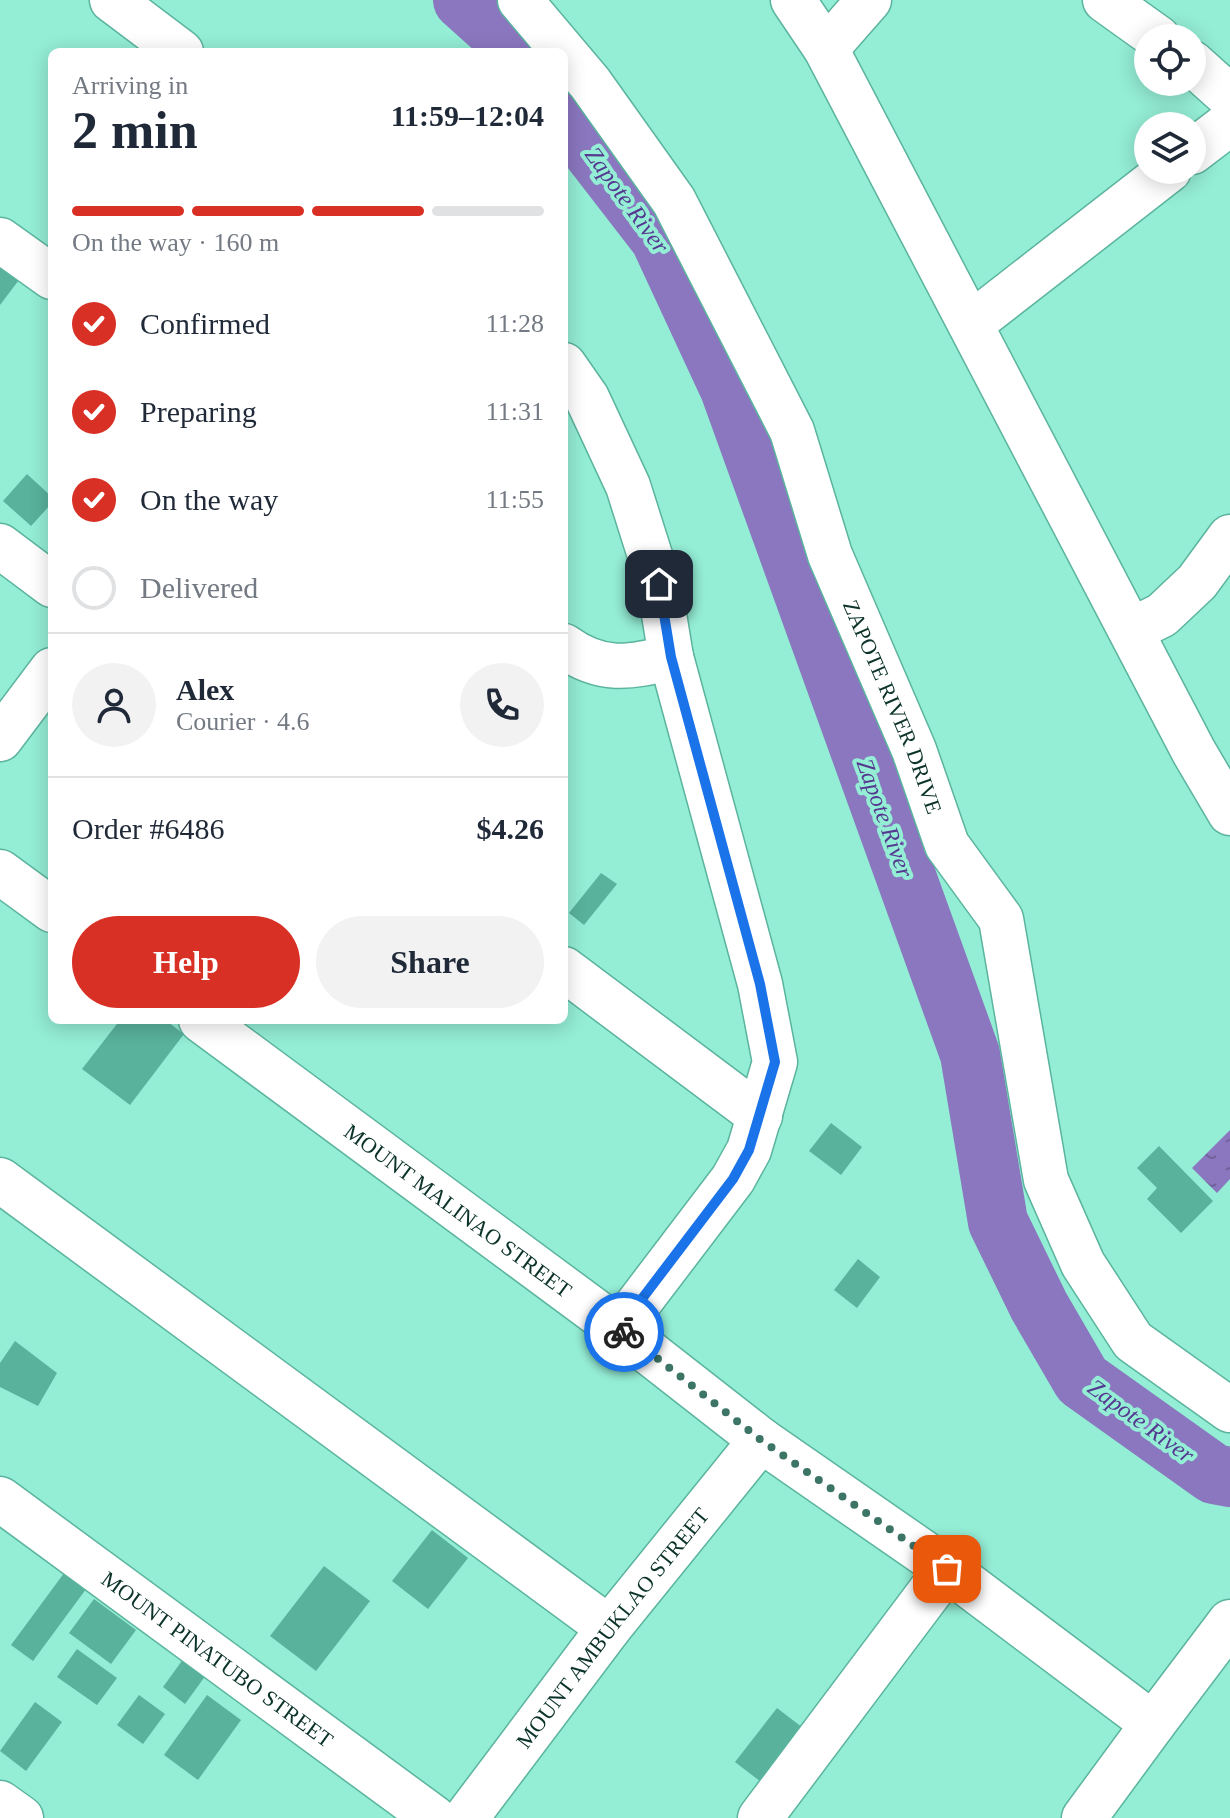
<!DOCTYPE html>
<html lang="en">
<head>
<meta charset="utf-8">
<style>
  :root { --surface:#fff; --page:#f2f2f3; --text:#1f2937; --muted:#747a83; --line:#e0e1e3; --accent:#d93025 }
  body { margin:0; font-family:Georgia,serif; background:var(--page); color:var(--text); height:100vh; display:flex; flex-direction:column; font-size:30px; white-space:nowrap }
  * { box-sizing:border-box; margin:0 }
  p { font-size:26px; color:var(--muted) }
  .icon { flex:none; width:44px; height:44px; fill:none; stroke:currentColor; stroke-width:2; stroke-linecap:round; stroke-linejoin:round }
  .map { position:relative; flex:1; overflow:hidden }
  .sheet { position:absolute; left:48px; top:48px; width:520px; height:976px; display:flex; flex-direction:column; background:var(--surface); border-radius:12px; box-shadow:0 4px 20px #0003 }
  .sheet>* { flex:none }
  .tools { position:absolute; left:1134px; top:24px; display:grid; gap:16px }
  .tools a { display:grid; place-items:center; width:72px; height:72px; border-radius:50%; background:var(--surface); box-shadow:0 4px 20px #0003; font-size:40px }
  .pin { position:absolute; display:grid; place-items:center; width:68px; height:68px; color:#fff; margin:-34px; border-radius:16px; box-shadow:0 4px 12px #0006 }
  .courier { position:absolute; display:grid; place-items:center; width:80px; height:80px; margin:-40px; border:6px solid #1a73e8; border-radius:50%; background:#fff; color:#222; box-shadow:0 2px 10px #0007 }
  .headline em { font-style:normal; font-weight:600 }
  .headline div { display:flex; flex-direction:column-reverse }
  .headline { display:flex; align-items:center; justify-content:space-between; height:136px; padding:0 24px }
  h1 { font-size:52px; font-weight:600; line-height:60px }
  .bar { display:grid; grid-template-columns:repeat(4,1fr); gap:12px 8px; align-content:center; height:96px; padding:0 24px }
  .bar i { height:10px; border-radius:6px; background:var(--line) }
  .bar .selected { background:var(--accent) }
  .bar p { grid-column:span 4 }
  .line { display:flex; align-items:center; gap:20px; padding:0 24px; border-top:2px solid var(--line) }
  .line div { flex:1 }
  .round { display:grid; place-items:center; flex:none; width:84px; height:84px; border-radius:42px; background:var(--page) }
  ol { padding:0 24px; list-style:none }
  li { display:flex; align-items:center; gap:24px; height:88px }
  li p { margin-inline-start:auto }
  li .icon { padding:8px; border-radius:50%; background:var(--accent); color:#fff; stroke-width:4 }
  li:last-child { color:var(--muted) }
  li i { width:44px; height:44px; border:4px solid var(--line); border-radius:50% }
  .button { display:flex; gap:16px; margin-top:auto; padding:16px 24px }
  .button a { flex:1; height:92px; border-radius:48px; background:var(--accent); color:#fff; font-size:32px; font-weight:600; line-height:92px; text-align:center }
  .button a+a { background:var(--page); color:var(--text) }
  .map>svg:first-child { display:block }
</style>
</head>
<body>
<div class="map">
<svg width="1230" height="1818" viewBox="0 0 1230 1818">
  <defs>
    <pattern id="water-ripples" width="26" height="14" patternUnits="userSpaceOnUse" patternTransform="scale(2)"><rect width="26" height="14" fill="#8a77bf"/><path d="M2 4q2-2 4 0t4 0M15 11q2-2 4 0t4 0" fill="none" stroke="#6f629b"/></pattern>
  </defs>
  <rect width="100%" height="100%" fill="#94edd5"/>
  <!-- water -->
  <path fill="url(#water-ripples)" d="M 1230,1130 L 1230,1179 L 1217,1193 L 1192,1168 Z"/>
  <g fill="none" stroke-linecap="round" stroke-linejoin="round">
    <!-- river -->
    <g stroke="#8a77bf" stroke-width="60">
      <path d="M 463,0 L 503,36 L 516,52"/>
      <path d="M 564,114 L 660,238 L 730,389 L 970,1054 L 998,1222 L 1039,1306 L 1082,1380 L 1214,1474 L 1230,1477"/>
    </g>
  </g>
  <!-- building -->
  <g fill="#59b29c">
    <path d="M 0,260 L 22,276 L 0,305 Z"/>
    <path d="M 27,474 L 52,497 L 52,503 L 31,526 L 3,501 Z"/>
    <path d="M 601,873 L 617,884 L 584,925 L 569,913 Z"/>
    <path d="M 120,1020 L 165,1020 L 184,1034 L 130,1105 L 82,1069 Z"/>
    <path d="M 831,1123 L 862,1147 L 841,1175 L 809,1151 Z"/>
    <path d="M 1159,1146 L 1213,1201 L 1181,1233 L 1147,1199 L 1157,1188 L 1137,1168 Z"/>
    <path d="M 858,1259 L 880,1277 L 857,1308 L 834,1290 Z"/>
    <path d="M 15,1341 L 57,1373 L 38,1406 L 0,1387 L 0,1363 Z"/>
    <path d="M 432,1530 L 468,1558 L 428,1609 L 392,1581 Z"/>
    <path d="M 70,1565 L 92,1581 L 33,1661 L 11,1645 Z"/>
    <path d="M 324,1566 L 370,1601 L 316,1671 L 270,1636 Z"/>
    <path d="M 94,1599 L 136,1630 L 111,1664 L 69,1633 Z"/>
    <path d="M 77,1649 L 117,1678 L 97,1705 L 57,1677 Z"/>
    <path d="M 184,1658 L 206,1675 L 185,1704 L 163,1687 Z"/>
    <path d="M 139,1695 L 165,1714 L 143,1744 L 117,1725 Z"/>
    <path d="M 207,1695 L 241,1720 L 198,1780 L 164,1755 Z"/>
    <path d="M 35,1702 L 62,1722 L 26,1771 L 0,1751 Z"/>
    <path d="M 777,1708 L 807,1731 L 765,1785 L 735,1762 Z"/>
  </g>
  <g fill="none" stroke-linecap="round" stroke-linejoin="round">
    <defs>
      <g id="minor">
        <path d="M 112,0 L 181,52"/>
        <path id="s1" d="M 520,0 L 590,83 L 674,201 L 792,431 L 830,555 L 914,750 L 947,845 L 1001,919 L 1046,1180 L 1083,1264 L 1133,1341 L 1230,1410"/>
        <path d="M 793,0 L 826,49 L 1194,752 L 1230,813"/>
        <path d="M 1105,0 L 1158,38"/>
        <path d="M 826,49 L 869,0"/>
        <path d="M 1192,63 L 1230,97"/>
        <path d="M 1192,152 L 1230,123"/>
        <path d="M 0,240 L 52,277"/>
        <path d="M 971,324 L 1169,170"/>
        <path d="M 564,365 L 587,398 L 628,486 L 659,584 L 671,657 L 760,984 L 775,1062 L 749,1150 L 733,1179 L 619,1329"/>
        <path d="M 0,546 L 52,585"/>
        <path d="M 1132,630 L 1162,615 L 1197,582 L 1230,537"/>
        <path d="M 564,646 C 601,673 630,668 671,657"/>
        <path d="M 0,739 L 52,670"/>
        <path d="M 0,872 L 52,910"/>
        <path d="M 564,969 L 760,1116"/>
        <path id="s2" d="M 201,1020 L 619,1329 L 761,1440 L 947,1569 L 1153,1724 L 1230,1622"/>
        <path d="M 0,1180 L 609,1628"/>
        <path id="s3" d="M 0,1499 L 434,1818"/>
        <path d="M 0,1803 L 21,1818"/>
        <path id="s4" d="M 466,1818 L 609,1628 L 761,1440"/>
        <path d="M 760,1818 L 947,1569"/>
        <path d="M 1084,1818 L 1153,1724"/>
      </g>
    </defs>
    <!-- minor casing -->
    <use href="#minor" stroke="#5bb49e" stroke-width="47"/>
    <!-- minor -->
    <use href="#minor" stroke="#fff" stroke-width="44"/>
  </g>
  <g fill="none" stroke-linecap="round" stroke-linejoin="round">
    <!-- done -->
    <path stroke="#3c7466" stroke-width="8" stroke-dasharray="0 14.4" d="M 624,1332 L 761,1440 L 947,1569"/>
    <!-- route -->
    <path stroke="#1a73e8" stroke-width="10" d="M 624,1332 L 619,1329 L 733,1179 L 749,1150 L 775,1062 L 760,984 L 671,657 L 659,584"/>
  </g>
  <g text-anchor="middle" stroke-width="8" stroke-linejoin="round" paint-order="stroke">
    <!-- street labels -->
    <g font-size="22" fill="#0c332a" stroke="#94edd5">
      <text dy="8" stroke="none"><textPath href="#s1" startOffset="806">ZAPOTE RIVER DRIVE</textPath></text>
      <text dy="8" stroke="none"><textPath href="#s2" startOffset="320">MOUNT MALINAO STREET</textPath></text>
      <text dy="8" stroke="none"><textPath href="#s4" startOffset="240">MOUNT AMBUKLAO STREET</textPath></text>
      <text dy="8" stroke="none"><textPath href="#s3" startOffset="270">MOUNT PINATUBO STREET</textPath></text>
    </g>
    <!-- water labels -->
    <g font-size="24" font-style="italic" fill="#55388f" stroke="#94edd5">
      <text transform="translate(627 200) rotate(54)" y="8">Zapote River</text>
      <text transform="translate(885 818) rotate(70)" y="8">Zapote River</text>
      <text transform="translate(1141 1421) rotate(36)" y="8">Zapote River</text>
    </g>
  </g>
</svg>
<div class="tools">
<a><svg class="icon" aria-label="locate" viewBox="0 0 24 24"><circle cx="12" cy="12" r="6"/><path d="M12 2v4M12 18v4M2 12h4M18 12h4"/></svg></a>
<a><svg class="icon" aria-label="layers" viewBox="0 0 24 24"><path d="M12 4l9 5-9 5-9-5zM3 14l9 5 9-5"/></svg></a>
</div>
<div class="pin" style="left:947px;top:1569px;background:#ea580c"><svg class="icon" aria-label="bag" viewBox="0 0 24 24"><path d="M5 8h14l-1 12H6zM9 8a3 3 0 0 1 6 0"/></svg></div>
<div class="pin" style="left:659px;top:584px;background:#1f2937"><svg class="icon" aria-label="home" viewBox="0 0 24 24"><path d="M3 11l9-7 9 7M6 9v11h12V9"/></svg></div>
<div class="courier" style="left:624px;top:1332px"><svg class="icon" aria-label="bike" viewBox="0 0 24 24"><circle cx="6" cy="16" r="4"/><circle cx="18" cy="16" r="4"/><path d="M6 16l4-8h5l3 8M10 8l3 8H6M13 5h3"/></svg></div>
<section class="sheet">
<div class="headline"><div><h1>2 min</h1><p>Arriving in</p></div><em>11:59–12:04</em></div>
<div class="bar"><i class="selected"></i><i class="selected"></i><i class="selected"></i><i></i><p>On the way · 160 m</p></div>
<ol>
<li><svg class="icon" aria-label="check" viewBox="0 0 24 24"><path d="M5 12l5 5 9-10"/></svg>Confirmed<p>11:28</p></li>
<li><svg class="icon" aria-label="check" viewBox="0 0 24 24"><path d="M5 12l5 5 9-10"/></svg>Preparing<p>11:31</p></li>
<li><svg class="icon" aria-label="check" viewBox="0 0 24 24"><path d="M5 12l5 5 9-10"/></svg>On the way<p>11:55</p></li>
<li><i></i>Delivered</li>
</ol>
<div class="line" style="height:144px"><a class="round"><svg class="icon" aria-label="person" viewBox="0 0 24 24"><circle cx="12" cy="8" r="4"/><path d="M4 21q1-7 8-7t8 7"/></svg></a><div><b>Alex</b><p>Courier · 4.6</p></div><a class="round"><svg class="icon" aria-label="phone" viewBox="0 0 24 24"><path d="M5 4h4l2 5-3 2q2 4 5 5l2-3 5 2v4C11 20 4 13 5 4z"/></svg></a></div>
<div class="line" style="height:104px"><div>Order #6486</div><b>$4.26</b></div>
<div class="button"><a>Help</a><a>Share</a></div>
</section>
</div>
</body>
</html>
